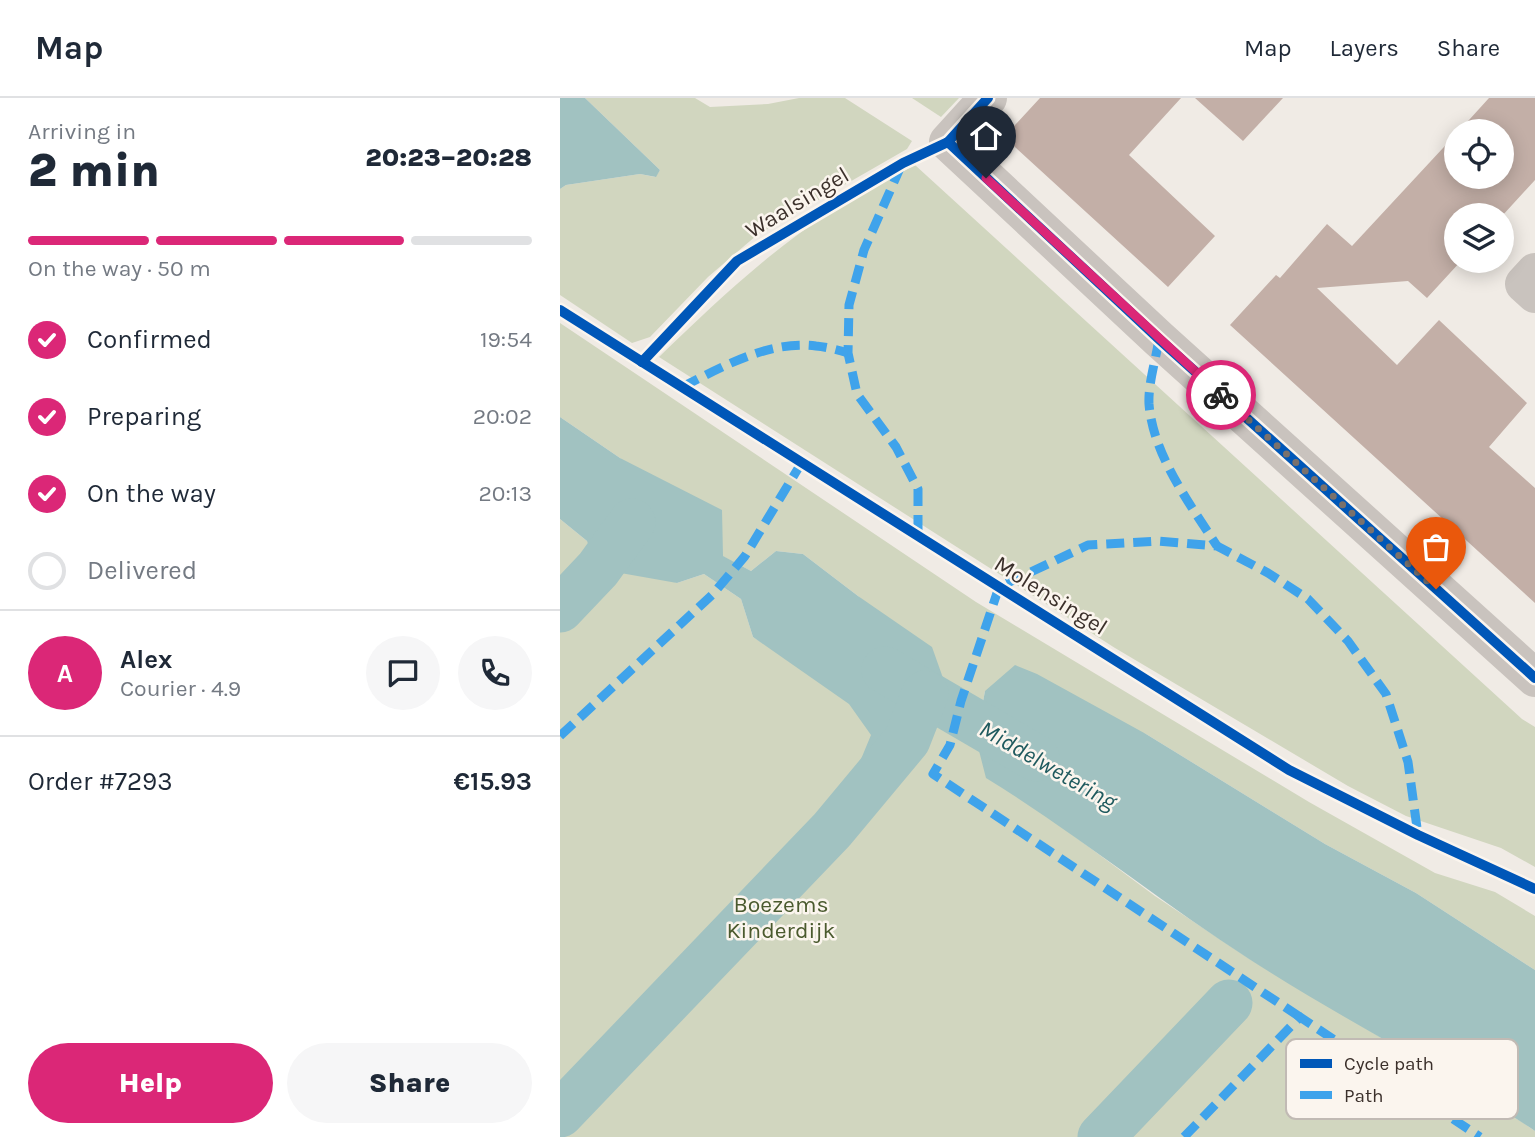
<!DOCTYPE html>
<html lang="en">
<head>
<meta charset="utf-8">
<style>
  :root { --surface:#fff; --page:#f6f6f7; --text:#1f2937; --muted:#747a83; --line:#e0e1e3; --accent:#db2777 }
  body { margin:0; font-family:Karla,sans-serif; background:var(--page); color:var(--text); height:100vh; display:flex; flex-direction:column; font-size:26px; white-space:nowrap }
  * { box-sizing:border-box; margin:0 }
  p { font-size:23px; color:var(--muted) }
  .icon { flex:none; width:38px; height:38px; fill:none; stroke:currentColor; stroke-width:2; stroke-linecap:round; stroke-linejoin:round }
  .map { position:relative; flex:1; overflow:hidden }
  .drawer { display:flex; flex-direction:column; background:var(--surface); width:560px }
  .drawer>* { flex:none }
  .buttons { position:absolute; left:884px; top:21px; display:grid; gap:14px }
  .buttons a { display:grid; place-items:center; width:70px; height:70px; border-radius:50%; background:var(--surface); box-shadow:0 4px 18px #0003; font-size:35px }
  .pin { position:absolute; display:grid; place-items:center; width:60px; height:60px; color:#fff; margin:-72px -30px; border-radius:50% 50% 50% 0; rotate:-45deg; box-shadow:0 0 7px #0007 }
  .pin .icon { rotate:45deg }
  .courier { position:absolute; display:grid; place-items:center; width:70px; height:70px; margin:-35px; border:5px solid #db2777; border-radius:50%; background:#fff; color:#222; box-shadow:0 2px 9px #0007 }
  .overview em { font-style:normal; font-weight:800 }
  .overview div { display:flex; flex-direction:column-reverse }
  .overview { display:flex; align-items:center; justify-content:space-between; height:119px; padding:0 28px }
  h1 { font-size:46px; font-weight:800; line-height:52px }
  .bar { display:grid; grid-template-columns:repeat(4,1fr); gap:10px 7px; align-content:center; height:84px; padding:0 28px }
  .bar i { height:9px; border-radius:5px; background:var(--line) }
  .bar .active { background:var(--accent) }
  .bar p { grid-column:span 4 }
  .line { display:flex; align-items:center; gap:18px; padding:0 28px; border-top:2px solid var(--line) }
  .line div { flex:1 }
  .round { display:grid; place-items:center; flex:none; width:74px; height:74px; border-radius:37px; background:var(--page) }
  ol { padding:0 28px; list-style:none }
  li { display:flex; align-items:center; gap:21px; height:77px }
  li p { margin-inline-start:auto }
  li .icon { padding:7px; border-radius:50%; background:var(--accent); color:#fff; stroke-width:4 }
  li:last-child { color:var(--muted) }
  li i { width:38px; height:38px; border:4px solid var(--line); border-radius:50% }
  .cta { display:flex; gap:14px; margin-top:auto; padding:14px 28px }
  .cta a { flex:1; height:80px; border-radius:42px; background:var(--accent); color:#fff; font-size:28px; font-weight:800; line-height:80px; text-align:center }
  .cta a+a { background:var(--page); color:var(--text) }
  header { display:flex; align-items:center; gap:42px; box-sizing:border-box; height:98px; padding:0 35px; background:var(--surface); border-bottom:2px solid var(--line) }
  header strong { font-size:33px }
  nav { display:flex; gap:38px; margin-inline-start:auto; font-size:24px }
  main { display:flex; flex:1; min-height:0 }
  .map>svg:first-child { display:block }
</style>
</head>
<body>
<header>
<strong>Map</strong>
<nav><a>Map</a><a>Layers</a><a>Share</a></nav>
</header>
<main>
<section class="drawer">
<div class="overview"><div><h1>2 min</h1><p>Arriving in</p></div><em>20:23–20:28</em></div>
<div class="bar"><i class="active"></i><i class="active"></i><i class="active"></i><i></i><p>On the way · 50 m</p></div>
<ol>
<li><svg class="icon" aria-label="check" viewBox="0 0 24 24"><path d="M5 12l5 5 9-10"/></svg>Confirmed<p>19:54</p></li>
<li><svg class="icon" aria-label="check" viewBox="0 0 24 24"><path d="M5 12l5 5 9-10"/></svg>Preparing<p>20:02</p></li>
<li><svg class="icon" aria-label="check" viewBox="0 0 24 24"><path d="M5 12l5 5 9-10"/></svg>On the way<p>20:13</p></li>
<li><i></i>Delivered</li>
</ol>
<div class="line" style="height:126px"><b class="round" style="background:var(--accent);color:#fff">A</b><div><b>Alex</b><p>Courier · 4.9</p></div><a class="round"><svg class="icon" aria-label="chat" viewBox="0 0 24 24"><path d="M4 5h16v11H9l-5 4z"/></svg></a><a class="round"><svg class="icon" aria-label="phone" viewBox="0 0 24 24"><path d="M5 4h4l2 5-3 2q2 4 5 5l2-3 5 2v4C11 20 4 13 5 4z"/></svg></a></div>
<div class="line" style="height:91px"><div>Order #7293</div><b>€15.93</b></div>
<div class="cta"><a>Help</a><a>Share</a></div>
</section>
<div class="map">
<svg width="975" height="1039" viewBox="0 0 975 1039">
  <rect width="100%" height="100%" fill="#f0ebe5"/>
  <!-- green -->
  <g fill="#d1d6bf">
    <path d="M 25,0 L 135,0 L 150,9 L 208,6 L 239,0 L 285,0 L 352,43 L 347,51 L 197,137 L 148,179 L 90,239 L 72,245 L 0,197 L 0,91 L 6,87 L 80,76 L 95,79 L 100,72 Z"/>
    <path d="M 352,0 L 399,0 L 381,19 Z"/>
    <path d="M 355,67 L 962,621 L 975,629 L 975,769 L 941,750 L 846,718 L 788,688 L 555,550 L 99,259 C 152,208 205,157 266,117 C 294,98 325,82 355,67 Z"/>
    <path d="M 0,225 L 416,504 L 749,704 L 875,775 L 935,794 L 975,818 L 975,872 L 856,795 L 765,746 L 586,636 L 425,593 L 416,641 L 479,712 L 595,798 L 688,860 L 962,1024 L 975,1033 L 975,1039 L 0,1039 L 0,421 L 27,443 L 117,485 L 144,476 L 181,501 L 193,539 L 366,650 L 383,599 L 383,580 L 298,498 L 243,456 L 216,453 L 191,473 L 162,458 L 60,360 L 0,319 Z"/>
  </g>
  <!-- water -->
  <g fill="#a1c2c1">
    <path d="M 0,0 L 25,0 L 100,72 L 96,79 L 80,76 L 6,87 L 0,91 Z"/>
    <path d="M 0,319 L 60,360 L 162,412 L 163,458 L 191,473 L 216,453 L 243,456 L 298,498 L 372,549 L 383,580 L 383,599 L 366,651 L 347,642 L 4,1015 L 299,666 L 311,637 L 289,606 L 193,539 L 181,501 L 144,476 L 117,485 L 38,471 L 27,443 L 0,421 Z"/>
    <path d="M 455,567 L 477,576 L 586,636 L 765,746 L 856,795 L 975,872 L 975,1033 C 882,971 782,921 689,861 C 599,803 517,736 426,680 L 416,641 L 425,593 Z"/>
  </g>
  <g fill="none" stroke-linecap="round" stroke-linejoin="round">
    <!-- canal -->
    <g stroke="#a1c2c1" stroke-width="47">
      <path d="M 0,511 L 38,471 L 72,424"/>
      <path d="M 325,572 L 476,660"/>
      <path d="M 0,1016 L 272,732 L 347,642 L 365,596"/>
      <path d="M 541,1039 L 669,905"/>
    </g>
  </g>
  <!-- building -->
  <g fill="#c3afa7">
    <path d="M 480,0 L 621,0 L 569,57 L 655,138 L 608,189 L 444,39 Z"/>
    <path d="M 635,0 L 723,0 L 683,43 Z"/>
    <path d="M 929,0 L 975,0 L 975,82 L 942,118 L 896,117 L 896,163 L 901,163 L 867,200 L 848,183 L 757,190 L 837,267 L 879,222 L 967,305 L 929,349 L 975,390 L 975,505 L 670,227 L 716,177 L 720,180 L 767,126 L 792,148 L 896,36 L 896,79 L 942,79 L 942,33 L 899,33 Z"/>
  </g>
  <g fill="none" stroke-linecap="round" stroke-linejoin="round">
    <!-- minor -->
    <g stroke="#c9c3be" stroke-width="38">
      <path d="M 428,0 L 388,44 L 599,241 L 975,580"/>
      <path d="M 975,174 L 964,186 L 975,196"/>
    </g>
    <!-- quiet -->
    <g stroke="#3fa3eb" stroke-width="9" stroke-dasharray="18 9" stroke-linecap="butt">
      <path d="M 341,68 L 304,152 L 289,207 L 288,255 L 297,296 L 336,349 L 358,391 L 358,438"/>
      <path d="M 599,241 C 596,261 588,286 589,306 C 593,357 630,406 657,448"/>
      <path d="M 122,289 C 162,269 209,242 256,248 C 267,249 278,252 288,255"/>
      <path d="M 0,638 L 153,496 L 185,458 L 242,364"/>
      <path d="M 740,919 L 373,676 L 390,647 L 401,603 L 439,489 L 528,447 L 598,443 L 657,448 L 708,475 L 748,501 L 788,543 L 826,596 L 848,664 L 858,737"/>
      <path d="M 624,1039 L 740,919 L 920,1039"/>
    </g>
    <defs>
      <g id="cycleway">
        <path d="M 388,44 L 599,241 L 975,580"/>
        <path d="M 0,212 L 729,672 L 858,737 L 975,791"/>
        <path d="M 82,264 L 177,163 L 343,65 L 388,44 L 428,0"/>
      </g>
    </defs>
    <!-- cycleway casing -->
    <use href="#cycleway" stroke="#fbf5ee" stroke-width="15"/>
    <!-- cycleway -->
    <use href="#cycleway" stroke="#0057b8" stroke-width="10"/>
  </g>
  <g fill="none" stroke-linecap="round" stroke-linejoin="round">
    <!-- done -->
    <path stroke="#7a716c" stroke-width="7" stroke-dasharray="0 12.6" d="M 661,297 L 876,491"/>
    <!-- route -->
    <path stroke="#db2777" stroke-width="9" d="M 426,80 L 661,297"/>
  </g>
  <g text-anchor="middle" stroke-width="5" stroke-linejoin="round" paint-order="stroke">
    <!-- street labels -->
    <g font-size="23" fill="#3b302b" stroke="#fbf5ee">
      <text transform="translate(237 104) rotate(-31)" y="8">Waalsingel</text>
      <text transform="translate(491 497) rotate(32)" y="8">Molensingel</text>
    </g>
    <!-- park labels -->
    <g font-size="23" fill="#4a5a2e" stroke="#fbf5ee">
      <text x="221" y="814">Boezems<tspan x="221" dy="26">Kinderdijk</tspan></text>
    </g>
    <!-- water labels -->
    <g font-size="24" font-style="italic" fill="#1f5a5e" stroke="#fbf5ee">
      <text transform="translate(488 667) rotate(30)" y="8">Middelwetering</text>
    </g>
  </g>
  <!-- legend -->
  <rect x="726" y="941" width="232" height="80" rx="10" fill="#fbf5ee" stroke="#c1bab4" stroke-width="2"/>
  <rect x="740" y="961" width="32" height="9" fill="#0057b8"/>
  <rect x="740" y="993" width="32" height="8" fill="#3fa3eb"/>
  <g font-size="19" fill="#3b302b">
    <text x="784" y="972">Cycle path</text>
    <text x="784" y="1004">Path</text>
  </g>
</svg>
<div class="buttons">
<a><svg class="icon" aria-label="locate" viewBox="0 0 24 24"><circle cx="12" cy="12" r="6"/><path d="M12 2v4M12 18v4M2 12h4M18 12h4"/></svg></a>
<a><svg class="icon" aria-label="layers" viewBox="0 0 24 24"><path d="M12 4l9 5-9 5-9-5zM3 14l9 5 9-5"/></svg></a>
</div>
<div class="pin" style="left:876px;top:491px;background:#ea580c"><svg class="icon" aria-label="bag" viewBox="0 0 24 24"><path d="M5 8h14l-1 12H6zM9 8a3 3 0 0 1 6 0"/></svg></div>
<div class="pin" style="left:426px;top:80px;background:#1f2937"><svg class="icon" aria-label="home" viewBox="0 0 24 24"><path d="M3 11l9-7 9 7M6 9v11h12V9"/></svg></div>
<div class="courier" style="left:661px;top:297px"><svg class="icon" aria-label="bike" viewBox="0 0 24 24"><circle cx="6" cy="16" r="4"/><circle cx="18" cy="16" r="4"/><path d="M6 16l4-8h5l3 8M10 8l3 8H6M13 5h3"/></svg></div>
</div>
</main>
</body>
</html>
